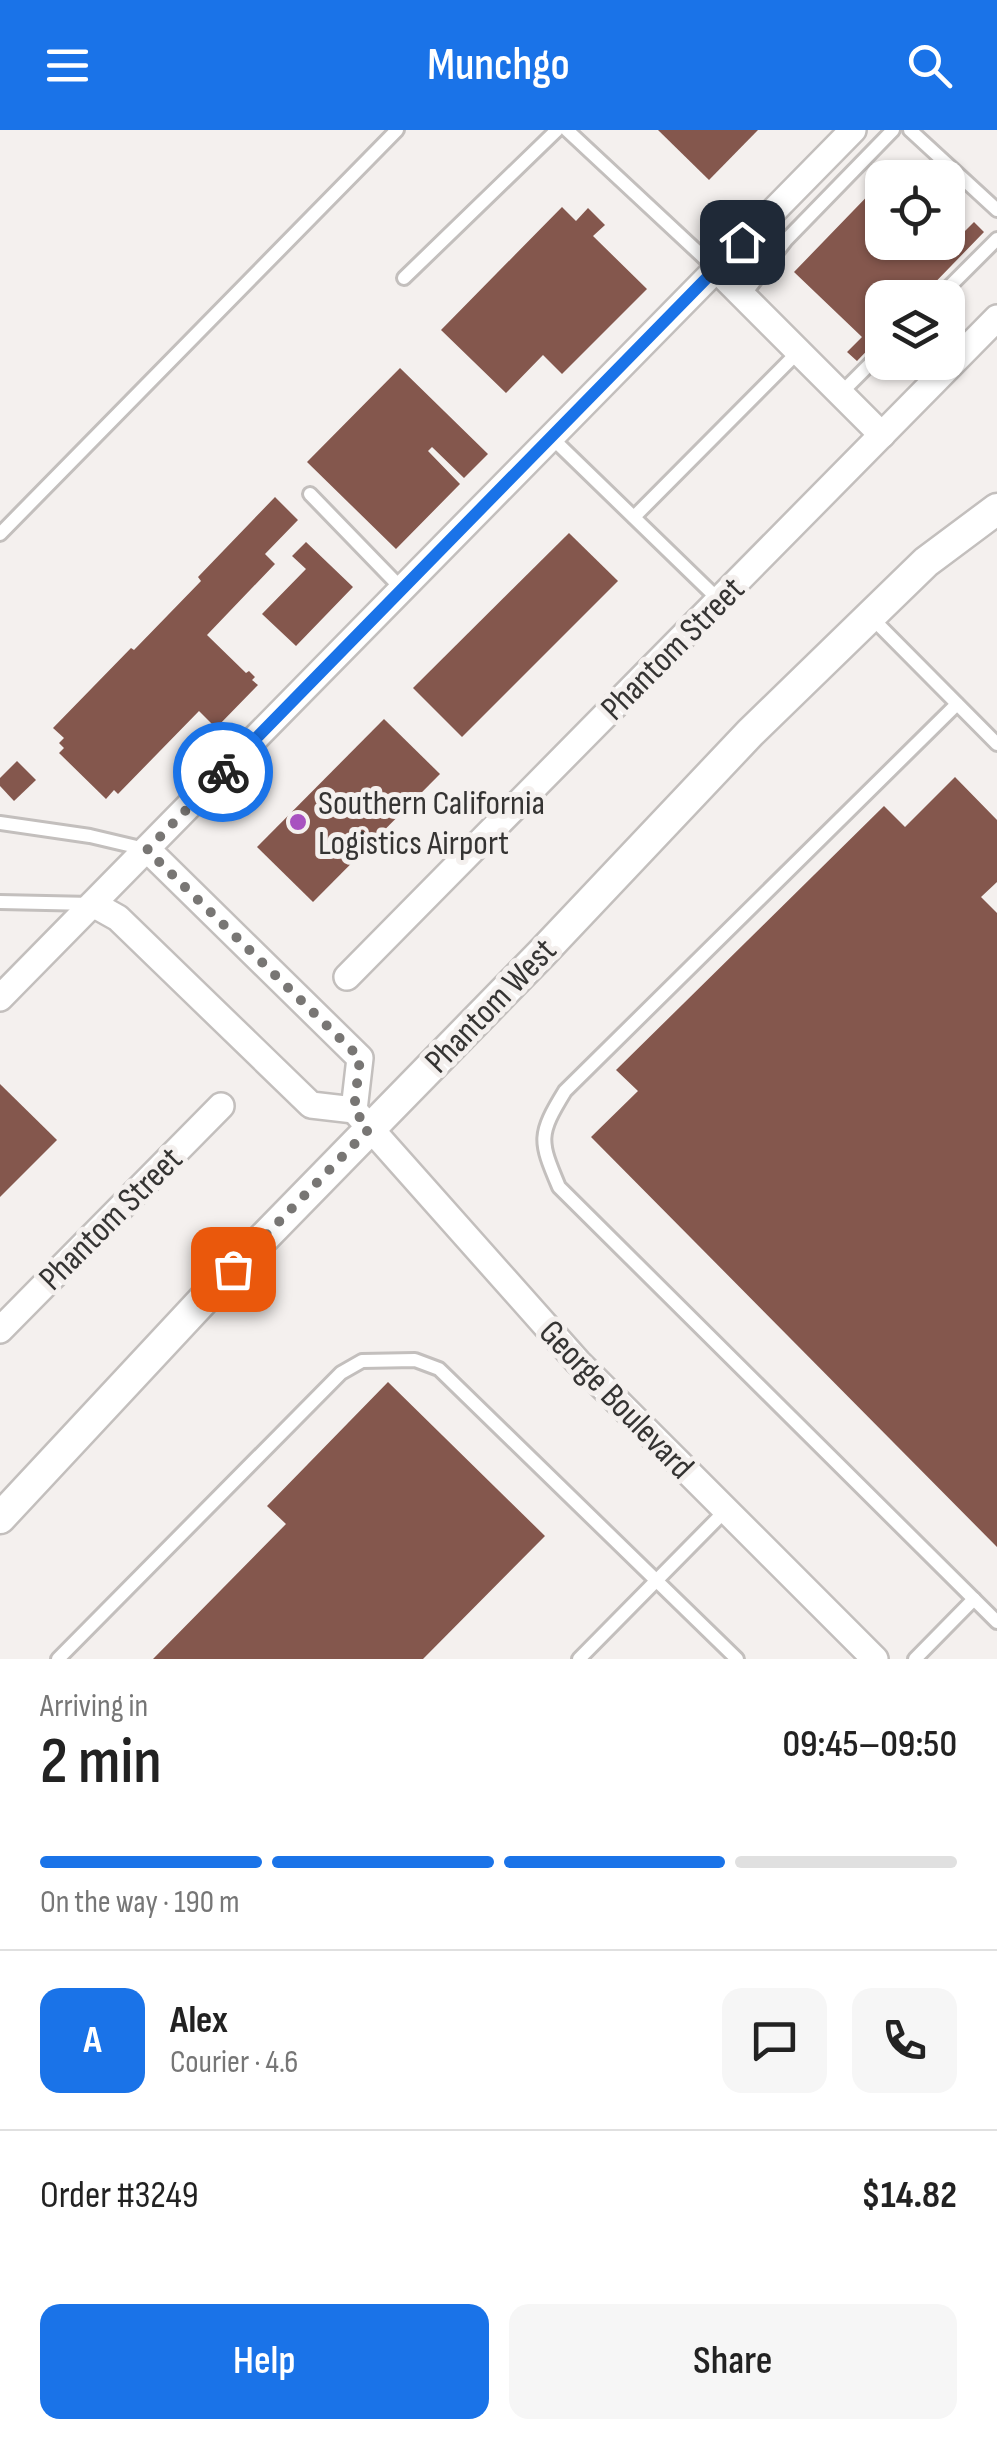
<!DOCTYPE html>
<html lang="en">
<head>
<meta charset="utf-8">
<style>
  :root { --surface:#fff; --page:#f6f6f6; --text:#222; --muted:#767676; --line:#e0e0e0; --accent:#1a73e8 }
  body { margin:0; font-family:"Sofia Sans Condensed",sans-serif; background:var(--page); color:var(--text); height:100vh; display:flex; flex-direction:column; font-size:38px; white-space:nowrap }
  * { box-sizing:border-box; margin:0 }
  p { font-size:32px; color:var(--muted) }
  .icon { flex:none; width:55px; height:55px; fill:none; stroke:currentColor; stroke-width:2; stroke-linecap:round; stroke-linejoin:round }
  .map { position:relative; height:1529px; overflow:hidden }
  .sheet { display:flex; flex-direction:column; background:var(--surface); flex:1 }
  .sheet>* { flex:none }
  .tools { position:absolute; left:865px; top:30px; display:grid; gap:20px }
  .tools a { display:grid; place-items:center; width:100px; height:100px; border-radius:20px; background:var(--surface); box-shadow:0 2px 8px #0004; font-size:50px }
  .pin { position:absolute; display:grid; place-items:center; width:85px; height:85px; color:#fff; margin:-42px; border-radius:20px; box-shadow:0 5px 15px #0006 }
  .courier { position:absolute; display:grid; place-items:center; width:100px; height:100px; margin:-50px; border:8px solid #1a73e8; border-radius:50%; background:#fff; color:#222; box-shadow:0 2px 12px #0007 }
  .summary em { font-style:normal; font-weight:600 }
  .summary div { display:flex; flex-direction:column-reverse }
  .summary { display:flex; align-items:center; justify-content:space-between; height:170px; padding:0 40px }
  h1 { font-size:65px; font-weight:600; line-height:75px }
  .bar { display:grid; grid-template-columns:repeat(4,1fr); gap:15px 10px; align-content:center; height:120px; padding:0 40px }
  .bar i { height:12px; border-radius:8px; background:var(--line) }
  .bar .current { background:var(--accent) }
  .bar p { grid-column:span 4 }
  .line { display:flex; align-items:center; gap:25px; padding:0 40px; border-top:2px solid var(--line) }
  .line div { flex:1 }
  .round { display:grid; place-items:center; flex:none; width:105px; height:105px; border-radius:20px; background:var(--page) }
  .cta { display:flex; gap:20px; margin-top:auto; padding:20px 40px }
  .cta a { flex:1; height:115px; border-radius:20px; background:var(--accent); color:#fff; font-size:40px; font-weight:600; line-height:115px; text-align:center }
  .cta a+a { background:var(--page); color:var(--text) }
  header { display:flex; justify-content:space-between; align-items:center; height:130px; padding:0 40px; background:var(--accent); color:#fff; font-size:45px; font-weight:600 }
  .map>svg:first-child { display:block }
</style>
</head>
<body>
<header><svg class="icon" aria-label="menu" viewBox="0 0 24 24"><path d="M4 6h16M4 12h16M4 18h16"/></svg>Munchgo<svg class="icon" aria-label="search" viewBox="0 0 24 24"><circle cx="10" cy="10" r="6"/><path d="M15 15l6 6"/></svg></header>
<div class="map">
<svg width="997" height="1529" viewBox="0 0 997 1529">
  <rect width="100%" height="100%" fill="#f4f0ee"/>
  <!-- building -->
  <g fill="#84574d">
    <path d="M 658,0 L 758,0 L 709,50 Z"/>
    <path d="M 882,51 L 882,112 L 948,112 L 948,101 L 957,109 L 974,92 L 984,102 L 920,168 L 882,168 L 882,205 L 857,231 L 847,222 L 862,207 L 794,142 Z"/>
    <path d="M 562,77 L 576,91 L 588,78 L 605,95 L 593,106 L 647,159 L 562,244 L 543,225 L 506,263 L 441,200 Z"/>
    <path d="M 400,238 L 488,324 L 464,348 L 432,317 L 428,321 L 460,354 L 396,419 L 307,332 Z"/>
    <path d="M 275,367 L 298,390 L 265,424 L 275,434 L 207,505 L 246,543 L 249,541 L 255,547 L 252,550 L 258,555 L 216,598 L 199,581 L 118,664 L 114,660 L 106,669 L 59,623 L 64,618 L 59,613 L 64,608 L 53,598 L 131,518 L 134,520 L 201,451 L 198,447 Z"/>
    <path d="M 569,403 L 618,451 L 462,607 L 413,558 Z"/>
    <path d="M 306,412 L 353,457 L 296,516 L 262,484 L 306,439 L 292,426 Z"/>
    <path d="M 384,589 L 440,644 L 313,772 L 257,717 Z"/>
    <path d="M 17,631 L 36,650 L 14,671 L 0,656 L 0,648 Z"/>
    <path d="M 955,647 L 997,690 L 997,752 L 981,767 L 997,783 L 997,1417 L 591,1007 L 638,961 L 616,940 L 884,676 L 905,697 Z"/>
    <path d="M 0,954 L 57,1010 L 0,1067 Z"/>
    <path d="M 388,1252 L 545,1406 L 423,1529 L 153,1529 L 286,1394 L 267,1376 Z"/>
  </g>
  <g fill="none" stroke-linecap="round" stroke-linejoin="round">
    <defs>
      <g id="service">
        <path d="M 567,0 L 715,138"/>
        <path d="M 910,0 L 997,80"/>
        <path d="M 404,148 L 557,0"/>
        <path d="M 743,166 L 786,110 L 893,0"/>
        <path d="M 938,168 L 997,109"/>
        <path d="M 841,263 L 882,222"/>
        <path d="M 551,307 L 719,470"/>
        <path d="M 310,364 L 402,459"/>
        <path d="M 634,387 L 799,221"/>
        <path d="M 0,404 L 397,0"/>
        <path d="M 870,486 L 997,614"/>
        <path d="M 957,574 L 565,961 C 538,1005 539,1010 559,1057 L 997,1492"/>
        <path d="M 0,693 L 90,706 L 145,719"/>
        <path d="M 0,772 L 92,774"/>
        <path d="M 58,1529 L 341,1243 L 362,1231 L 415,1230 L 439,1239 L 737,1529"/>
        <path d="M 579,1529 L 725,1381"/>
        <path d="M 915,1529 L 974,1469"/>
      </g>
      <g id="minor">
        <path d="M 715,138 L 882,305"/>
        <path d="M 147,719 L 360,928 L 354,980 L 578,1232 L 875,1529"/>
        <path d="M 93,774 L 118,788 L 311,975 L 354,980"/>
        <path d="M 347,847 L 997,188"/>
        <path d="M 0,868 L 853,0"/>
        <path d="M 0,1200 L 221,976"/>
      </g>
      <path id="tertiary" d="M 0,1388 L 206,1167 L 542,823 L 750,603 L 926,432 L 997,379"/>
    </defs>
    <!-- service casing -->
    <use href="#service" stroke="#c3bfbd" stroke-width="18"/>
    <!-- minor casing -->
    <use href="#minor" stroke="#c3bfbd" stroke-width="30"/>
    <!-- tertiary casing -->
    <use href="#tertiary" stroke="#c3bfbd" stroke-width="35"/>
    <!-- service -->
    <use href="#service" stroke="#fff" stroke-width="12"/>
    <!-- minor -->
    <use href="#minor" stroke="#fff" stroke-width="25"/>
    <!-- tertiary -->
    <use href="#tertiary" stroke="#fff" stroke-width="30"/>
  </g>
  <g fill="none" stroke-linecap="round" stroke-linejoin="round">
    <!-- done -->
    <path stroke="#787674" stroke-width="10" stroke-dasharray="0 18" d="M 223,642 L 147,720 L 360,928 L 354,980 L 369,999 L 233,1139"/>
    <!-- route -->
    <path stroke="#1a73e8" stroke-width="12" d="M 223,642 L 742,112"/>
  </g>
  <!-- markers -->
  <circle fill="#a852c0" stroke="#f4f0ee" stroke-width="4" cx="298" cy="692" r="10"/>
  <g text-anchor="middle" stroke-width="10" stroke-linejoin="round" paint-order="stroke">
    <!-- street labels -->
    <g font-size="35" fill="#353433" stroke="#f4f0ee">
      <text transform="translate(672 518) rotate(-45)" y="12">Phantom Street</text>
      <text transform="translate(490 875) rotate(-46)" y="12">Phantom West</text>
      <text transform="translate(110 1088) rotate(-45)" y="12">Phantom Street</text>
      <text transform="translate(617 1269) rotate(46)" y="12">George Boulevard</text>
    </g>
    <!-- poi labels -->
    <g font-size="35" fill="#353433" stroke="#f4f0ee" text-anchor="start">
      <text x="318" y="684">Southern California<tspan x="318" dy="40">Logistics Airport</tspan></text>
    </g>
  </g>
</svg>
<div class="tools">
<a><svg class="icon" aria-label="locate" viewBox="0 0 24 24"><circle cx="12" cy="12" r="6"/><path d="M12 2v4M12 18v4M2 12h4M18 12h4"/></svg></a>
<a><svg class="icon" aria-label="layers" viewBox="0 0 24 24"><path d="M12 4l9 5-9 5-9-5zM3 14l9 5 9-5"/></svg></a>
</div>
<div class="pin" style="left:233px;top:1139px;background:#ea580c"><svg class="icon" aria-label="bag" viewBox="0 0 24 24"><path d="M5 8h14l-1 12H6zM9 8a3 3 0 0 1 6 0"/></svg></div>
<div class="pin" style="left:742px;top:112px;background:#1f2937"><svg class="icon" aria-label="home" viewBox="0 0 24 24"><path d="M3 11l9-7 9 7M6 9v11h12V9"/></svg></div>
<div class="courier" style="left:223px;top:642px"><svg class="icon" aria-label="bike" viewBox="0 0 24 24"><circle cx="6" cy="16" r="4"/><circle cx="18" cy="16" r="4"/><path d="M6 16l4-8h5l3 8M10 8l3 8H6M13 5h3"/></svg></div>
</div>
<section class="sheet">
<div class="summary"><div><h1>2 min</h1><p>Arriving in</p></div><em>09:45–09:50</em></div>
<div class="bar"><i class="current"></i><i class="current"></i><i class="current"></i><i></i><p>On the way · 190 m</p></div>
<div class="line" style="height:180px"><b class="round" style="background:var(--accent);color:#fff">A</b><div><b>Alex</b><p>Courier · 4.6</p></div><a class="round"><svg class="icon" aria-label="chat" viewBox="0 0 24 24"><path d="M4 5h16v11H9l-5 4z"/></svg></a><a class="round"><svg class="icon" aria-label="phone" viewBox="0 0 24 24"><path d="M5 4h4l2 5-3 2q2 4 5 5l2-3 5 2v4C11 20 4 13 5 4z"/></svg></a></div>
<div class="line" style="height:130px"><div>Order #3249</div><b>$14.82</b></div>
<div class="cta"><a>Help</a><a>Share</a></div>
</section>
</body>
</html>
